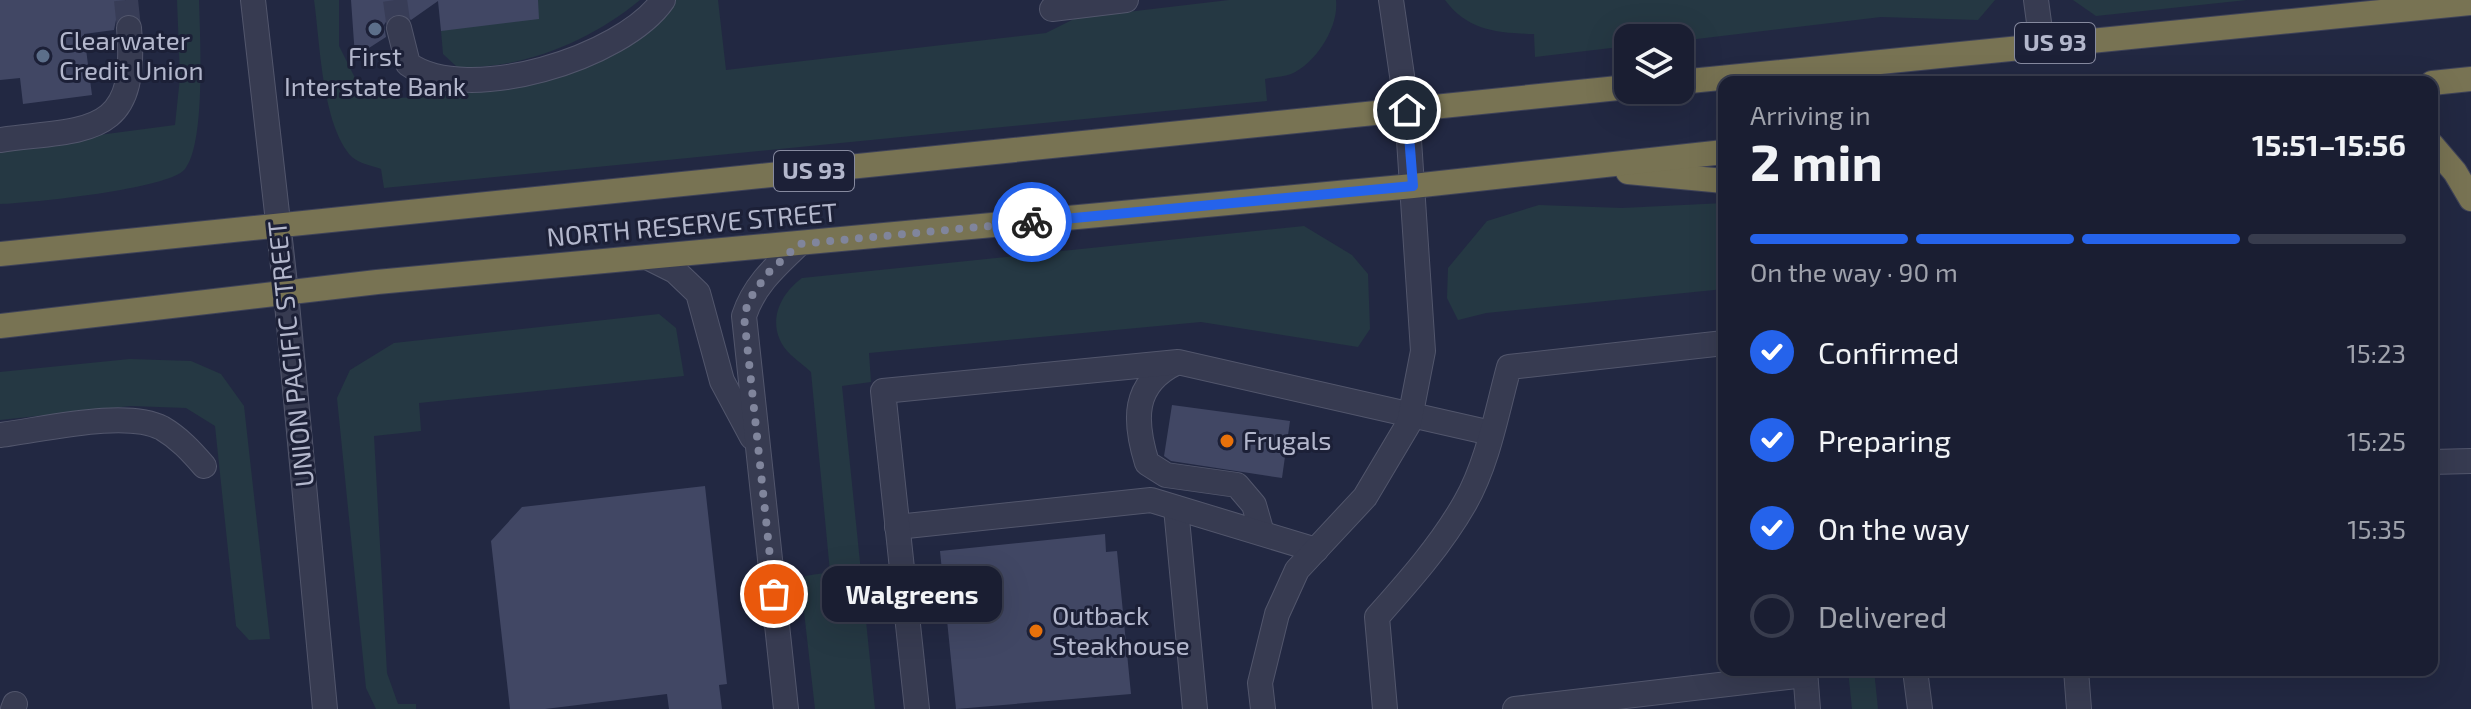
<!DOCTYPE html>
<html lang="en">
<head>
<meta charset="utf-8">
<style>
  :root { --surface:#1a1e32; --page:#23273a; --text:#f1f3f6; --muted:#9fa2ac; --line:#383c4d; --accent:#2563eb }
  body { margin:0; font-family:"Exo 2",sans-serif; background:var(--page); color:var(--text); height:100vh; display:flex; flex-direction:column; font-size:30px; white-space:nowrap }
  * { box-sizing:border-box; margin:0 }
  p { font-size:26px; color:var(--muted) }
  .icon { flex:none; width:44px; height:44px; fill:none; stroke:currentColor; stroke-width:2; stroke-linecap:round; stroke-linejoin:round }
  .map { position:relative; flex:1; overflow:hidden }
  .panel { position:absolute; left:1718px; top:76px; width:720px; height:600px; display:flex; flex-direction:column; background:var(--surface); border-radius:16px; box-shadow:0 8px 32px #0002,0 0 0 2px var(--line) }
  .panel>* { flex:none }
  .controls { position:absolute; left:1614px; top:24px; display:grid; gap:16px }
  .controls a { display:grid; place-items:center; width:80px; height:80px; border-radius:16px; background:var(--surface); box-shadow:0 8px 32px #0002,0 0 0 2px var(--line); font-size:40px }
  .pin { position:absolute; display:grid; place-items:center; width:68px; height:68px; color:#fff; margin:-34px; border:4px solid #fff; border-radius:50%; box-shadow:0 2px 8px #0007 }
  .courier { position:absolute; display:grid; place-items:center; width:80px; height:80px; margin:-40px; border:6px solid #2563eb; border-radius:50%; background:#fff; color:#222; box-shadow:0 2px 10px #0007 }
  .bubble { position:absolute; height:56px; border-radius:16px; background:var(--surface); box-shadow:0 8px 32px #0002,0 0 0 2px var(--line); font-size:26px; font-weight:700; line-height:56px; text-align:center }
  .overview em { font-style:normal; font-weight:700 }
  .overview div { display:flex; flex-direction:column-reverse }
  .overview { display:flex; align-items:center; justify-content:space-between; height:136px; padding:0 32px }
  h1 { font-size:52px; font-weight:700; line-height:60px }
  .bar { display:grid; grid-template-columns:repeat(4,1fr); gap:12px 8px; align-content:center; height:96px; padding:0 32px }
  .bar i { height:10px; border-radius:6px; background:var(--line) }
  .bar .selected { background:var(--accent) }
  .bar p { grid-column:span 4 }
  ol { padding:0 32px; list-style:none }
  li { display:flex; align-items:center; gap:24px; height:88px }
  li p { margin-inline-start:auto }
  li .icon { padding:8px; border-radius:50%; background:var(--accent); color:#fff; stroke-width:4 }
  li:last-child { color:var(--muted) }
  li i { width:44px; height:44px; border:4px solid var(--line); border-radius:50% }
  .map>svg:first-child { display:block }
</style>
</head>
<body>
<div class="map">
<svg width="2471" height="709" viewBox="0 0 2471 709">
  <rect width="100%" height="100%" fill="#222842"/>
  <!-- green -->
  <g fill="#253843">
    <path d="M 177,0 L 199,0 C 200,37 206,143 185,169 C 170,189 30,203 0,204 L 0,148 L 175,125 L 180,77 Z"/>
    <path d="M 314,0 L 339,0 L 339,46 L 357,82 L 390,98 L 435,97 L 569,74 L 631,43 L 673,0 L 718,0 L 726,70 L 1046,33 L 1076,18 L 1229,0 L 1336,0 C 1339,27 1316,63 1291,74 C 1283,77 1273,77 1265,79 L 1267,101 L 384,188 L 381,169 C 373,166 358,163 352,157 C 322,126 320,42 314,0 Z"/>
    <path d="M 523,0 L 640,0 C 591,41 521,70 457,67 L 443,54 L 441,31 Z"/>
    <path d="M 1445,0 L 1995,0 L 1978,20 L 1881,17 L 1680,41 L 1628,38 L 1628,46 L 1535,57 L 1534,34 C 1498,33 1468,31 1445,0 Z"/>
    <path d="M 2073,0 L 2247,0 L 2096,16 Z"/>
    <path d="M 1724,203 L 1724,289 L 1486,313 L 1458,320 L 1447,298 L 1448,268 L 1487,221 L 1539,205 L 1622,208 Z"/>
    <path d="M 1304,226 L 1352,255 L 1368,274 L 1370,329 L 1358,347 L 1201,322 L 869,353 L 871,382 L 842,386 L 875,709 L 815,709 L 801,585 L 805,576 L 830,572 L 811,372 C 805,366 797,361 791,355 C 765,330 776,297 802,278 Z"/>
    <path d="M 659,314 L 676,328 L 684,376 L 419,403 L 421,431 L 374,436 L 387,673 L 398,704 L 416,704 L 416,709 L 376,709 L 366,688 L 337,398 L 350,370 L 394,343 Z"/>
    <path d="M 130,359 L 191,361 L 221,374 L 244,406 L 270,639 L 249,640 L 236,626 L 215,426 L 186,408 L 131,406 L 0,420 L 0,372 Z"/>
    <path d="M 1848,670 L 1874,670 L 1878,709 L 1852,709 Z"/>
  </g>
  <!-- building -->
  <g fill="#414764">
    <path d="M 0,0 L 125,0 L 127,13 L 116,20 L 114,30 L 84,34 L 92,95 L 23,104 L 20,78 L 0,80 Z"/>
    <path d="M 351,0 L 538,0 L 539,19 L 441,31 L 438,1 L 411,20 L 402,13 L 389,17 L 384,25 L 386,37 L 355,57 Z"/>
    <path d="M 1172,405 L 1290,421 L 1282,478 L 1171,461 L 1164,456 Z"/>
    <path d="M 705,486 L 727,684 L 719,685 L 722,709 L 669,709 L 667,694 L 545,709 L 510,709 L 491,541 L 522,507 Z"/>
    <path d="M 1105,534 L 1106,552 L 1117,551 L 1131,694 L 956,709 L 940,551 Z"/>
  </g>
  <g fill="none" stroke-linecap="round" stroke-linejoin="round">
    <!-- minor-tunnel -->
    <g stroke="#383d57" stroke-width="24" stroke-dasharray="24 12" stroke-linecap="butt">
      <path d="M 126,0 L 129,28"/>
      <path d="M 395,0 L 399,28"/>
    </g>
    <defs>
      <g id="minor">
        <path d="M 253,0 L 286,293 L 325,709"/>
        <path d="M 2036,0 L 2042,45"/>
        <path d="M 1052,9 L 1126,0"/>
        <path d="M 399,28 L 408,64 C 467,106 623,58 663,0"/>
        <path d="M 0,140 C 87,128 139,139 129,28"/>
        <path d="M 647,257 L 675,271 L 698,293 L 722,381 L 752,437"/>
        <path d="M 1176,363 C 1132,384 1134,421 1147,463 L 1166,475 L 1237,485 L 1254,505 L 1262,533"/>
        <path d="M 0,435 C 42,430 125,409 162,428 C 179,438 191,451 204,466"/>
        <path d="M 2432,462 L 2471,461"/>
        <path d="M 1176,508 L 1195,709"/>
        <path d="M 897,527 L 1151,500 L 1316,550"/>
        <path d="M 1805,670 L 1808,709"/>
        <path d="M 1915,670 L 1920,709"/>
        <path d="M 2076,670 L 2079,709"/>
        <path d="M 13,709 L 15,704"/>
        <path d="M 786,709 L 744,316 C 754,285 776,266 799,244"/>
        <path d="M 917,709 L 883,391 L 1178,362 L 1491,433"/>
        <path d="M 1263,709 L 1260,683 L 1277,614 L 1297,570 L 1365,497 L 1409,423 L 1423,351 L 1407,110 L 1391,0"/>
        <path d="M 1385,709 L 1377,617 C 1409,581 1441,545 1465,503 C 1488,463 1497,411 1509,367 L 1724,343"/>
        <path d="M 1515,709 L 1805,675"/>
      </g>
      <g id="highway">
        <path d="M 1680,82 L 2471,3"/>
        <path d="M 2432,83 L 2471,79"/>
        <path d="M 2432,145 L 2455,172 L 2471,199"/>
        <path d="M 1628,172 L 1724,181"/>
        <path d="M 0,254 L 1628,87"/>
        <path d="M 0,326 L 377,282 L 1413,186 L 1724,152"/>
      </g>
    </defs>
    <!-- minor casing -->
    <use href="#minor" stroke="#52566c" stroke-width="26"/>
    <!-- highway casing -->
    <use href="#highway" stroke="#3f4359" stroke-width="26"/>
    <!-- minor -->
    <use href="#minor" stroke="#373b51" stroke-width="24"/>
    <!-- highway -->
    <use href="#highway" stroke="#787353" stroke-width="24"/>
  </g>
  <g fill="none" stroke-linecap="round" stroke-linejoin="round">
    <!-- done -->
    <path stroke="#80859c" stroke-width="8" stroke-dasharray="0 14.4" d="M 774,594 L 744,316 L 749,300 L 767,274 L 799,244 L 1032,222"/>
    <!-- route -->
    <path stroke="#2563eb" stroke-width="10" d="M 1032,222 L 1413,186 L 1407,110"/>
  </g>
  <!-- markers -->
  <g fill="#5c6f8a" stroke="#1c2037" stroke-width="3">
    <circle cx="375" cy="29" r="8"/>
    <circle cx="43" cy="56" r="8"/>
  </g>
  <g fill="#e8710a" stroke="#1c2037" stroke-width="3">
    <circle cx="1227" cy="441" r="8"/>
    <circle cx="1036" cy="631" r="8"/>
  </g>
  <g text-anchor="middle" stroke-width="6" stroke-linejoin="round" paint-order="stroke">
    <!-- shield labels -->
    <g fill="#1c2037" stroke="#868a9f" stroke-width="2">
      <rect x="2015" y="23" width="80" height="40" rx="6"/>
      <rect x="774" y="151" width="80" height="40" rx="6"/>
    </g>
    <g font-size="24" font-weight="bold" fill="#b3b7cc">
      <text x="2055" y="51">US 93</text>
      <text x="814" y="179">US 93</text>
    </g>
    <!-- poi labels -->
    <g font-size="26" fill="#b3b7cc" stroke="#1c2037" text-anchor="start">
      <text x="59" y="50">Clearwater<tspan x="59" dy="30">Credit Union</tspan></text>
      <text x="375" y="66" text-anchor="middle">First<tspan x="375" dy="30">Interstate Bank</tspan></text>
      <text x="1243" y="450">Frugals</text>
      <text x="1052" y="625">Outback<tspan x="1052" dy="30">Steakhouse</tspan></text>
    </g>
    <!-- street labels -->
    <g font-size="26" fill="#b3b7cc" stroke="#1c2037">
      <text transform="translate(692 225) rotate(-5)" y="9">NORTH RESERVE STREET</text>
      <text transform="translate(291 354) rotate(-96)" y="9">UNION PACIFIC STREET</text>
    </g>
  </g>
</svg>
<div class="controls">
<a><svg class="icon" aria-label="layers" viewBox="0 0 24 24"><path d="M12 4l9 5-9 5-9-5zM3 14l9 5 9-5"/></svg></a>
</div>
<div class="pin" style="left:774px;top:594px;background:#ea580c"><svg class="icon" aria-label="bag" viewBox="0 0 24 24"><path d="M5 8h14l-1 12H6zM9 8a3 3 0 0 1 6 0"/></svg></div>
<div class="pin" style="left:1407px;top:110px;background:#1f2937"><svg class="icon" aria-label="home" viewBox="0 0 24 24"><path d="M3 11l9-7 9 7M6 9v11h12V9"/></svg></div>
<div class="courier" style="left:1032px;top:222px"><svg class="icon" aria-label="bike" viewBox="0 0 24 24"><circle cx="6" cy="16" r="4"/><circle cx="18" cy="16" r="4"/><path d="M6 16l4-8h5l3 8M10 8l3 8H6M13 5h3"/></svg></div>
<div class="bubble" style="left:822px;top:566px;width:180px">Walgreens</div>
<section class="panel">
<div class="overview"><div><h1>2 min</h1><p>Arriving in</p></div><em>15:51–15:56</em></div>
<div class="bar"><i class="selected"></i><i class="selected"></i><i class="selected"></i><i></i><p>On the way · 90 m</p></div>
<ol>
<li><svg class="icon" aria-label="check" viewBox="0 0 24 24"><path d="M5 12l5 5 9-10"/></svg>Confirmed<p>15:23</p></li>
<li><svg class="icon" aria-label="check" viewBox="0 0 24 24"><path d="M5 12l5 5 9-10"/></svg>Preparing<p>15:25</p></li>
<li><svg class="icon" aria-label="check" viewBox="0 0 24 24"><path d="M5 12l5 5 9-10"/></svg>On the way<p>15:35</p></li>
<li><i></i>Delivered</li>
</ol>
</section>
</div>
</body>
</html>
